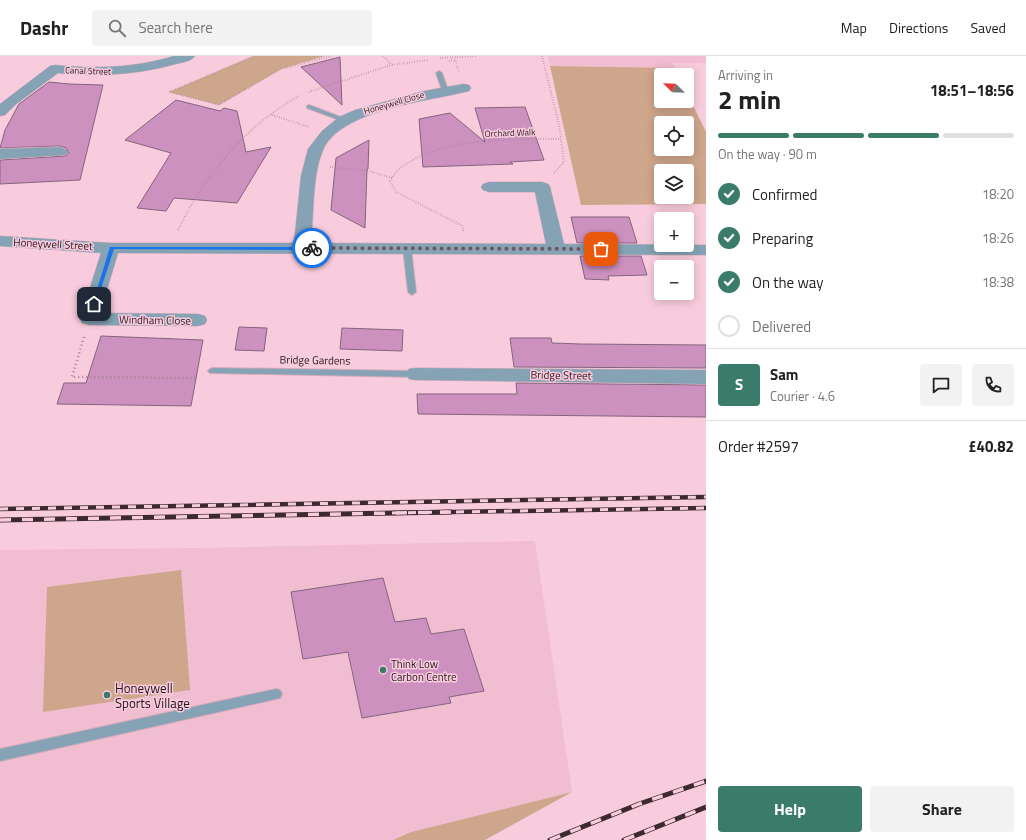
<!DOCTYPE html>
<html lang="en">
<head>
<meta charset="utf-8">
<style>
  :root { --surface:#fff; --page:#f2f2f2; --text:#222; --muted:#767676; --line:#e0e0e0; --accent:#3a7b6a }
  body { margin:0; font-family:"Titillium Web",sans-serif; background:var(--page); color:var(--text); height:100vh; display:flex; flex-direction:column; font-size:15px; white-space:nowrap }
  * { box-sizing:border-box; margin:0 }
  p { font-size:13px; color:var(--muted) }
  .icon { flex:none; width:22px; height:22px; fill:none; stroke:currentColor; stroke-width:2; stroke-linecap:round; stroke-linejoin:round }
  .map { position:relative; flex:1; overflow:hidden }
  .sheet { display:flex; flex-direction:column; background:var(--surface); width:320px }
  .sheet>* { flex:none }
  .needle { width:26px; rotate:293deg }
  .buttons { position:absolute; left:654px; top:12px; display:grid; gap:8px }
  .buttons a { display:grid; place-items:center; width:40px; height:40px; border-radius:4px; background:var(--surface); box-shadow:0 2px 10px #0003; font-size:20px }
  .pin { position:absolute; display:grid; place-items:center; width:34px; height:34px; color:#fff; margin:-17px; border-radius:8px; box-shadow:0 2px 6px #0006 }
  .courier { position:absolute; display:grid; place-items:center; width:40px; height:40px; margin:-20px; border:3px solid #1a73e8; border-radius:50%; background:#fff; color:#222; box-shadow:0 1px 5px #0007 }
  .overview em { font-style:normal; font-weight:700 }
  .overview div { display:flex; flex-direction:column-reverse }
  .overview { display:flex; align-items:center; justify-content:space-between; height:68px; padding:0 12px }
  h1 { font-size:26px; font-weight:700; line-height:30px }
  .bar { display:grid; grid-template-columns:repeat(4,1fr); gap:6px 4px; align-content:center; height:48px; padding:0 12px }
  .bar i { height:5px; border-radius:3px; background:var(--line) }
  .bar .on { background:var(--accent) }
  .bar p { grid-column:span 4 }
  .line { display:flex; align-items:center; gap:10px; padding:0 12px; border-top:1px solid var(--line) }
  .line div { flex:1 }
  .round { display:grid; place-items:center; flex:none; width:42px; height:42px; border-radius:4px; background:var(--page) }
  ol { padding:0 12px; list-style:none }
  li { display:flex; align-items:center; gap:12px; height:44px }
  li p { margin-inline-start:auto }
  li .icon { padding:4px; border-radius:50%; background:var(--accent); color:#fff; stroke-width:4 }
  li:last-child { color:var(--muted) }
  li i { width:22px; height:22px; border:2px solid var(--line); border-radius:50% }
  .cta { display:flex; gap:8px; margin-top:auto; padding:8px 12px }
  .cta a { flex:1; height:46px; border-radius:4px; background:var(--accent); color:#fff; font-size:16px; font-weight:700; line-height:46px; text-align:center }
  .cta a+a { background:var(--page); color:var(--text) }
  header { display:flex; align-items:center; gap:24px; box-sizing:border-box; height:56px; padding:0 20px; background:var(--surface); border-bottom:1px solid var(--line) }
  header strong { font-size:19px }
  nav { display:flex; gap:22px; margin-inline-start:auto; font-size:14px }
  .search { width:280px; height:36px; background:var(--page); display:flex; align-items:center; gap:10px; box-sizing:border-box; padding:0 14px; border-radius:4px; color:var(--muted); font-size:15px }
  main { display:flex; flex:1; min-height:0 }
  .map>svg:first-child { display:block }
</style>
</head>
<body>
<header>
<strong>Dashr</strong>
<div class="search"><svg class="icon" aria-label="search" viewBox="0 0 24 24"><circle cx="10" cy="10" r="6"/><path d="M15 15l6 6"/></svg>Search here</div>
<nav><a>Map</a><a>Directions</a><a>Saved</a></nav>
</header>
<main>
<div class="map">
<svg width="706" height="784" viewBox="0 0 706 784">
  <rect width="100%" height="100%" fill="#f9ccdd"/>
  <!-- built -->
  <g fill="#f1bdd0">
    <path d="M 548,0 L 706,0 L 706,7 L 673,7 L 675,12 L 550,10 Z"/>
    <path d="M 535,485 L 572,736 L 411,776 L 393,784 L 0,784 L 0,494 L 197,492 Z"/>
  </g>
  <!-- green -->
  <g fill="#cea68c" fill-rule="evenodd">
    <path d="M 254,0 L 325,0 L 281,13 L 219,49 L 169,36 Z"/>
    <path d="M 550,10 L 675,12 L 678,19 L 661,19 L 661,45 L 687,45 L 687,37 L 706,76 L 706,148 L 581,149 ZM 661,67 L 687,67 L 687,93 L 661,93 ZM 661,115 L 687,115 L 687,141 L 661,141 Z"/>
    <path d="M 181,514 L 190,634 L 43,656 L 47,531 Z"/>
    <path d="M 572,736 L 485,784 L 393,784 L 411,776 Z"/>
  </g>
  <!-- building -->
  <g fill="#cd91c0" stroke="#84647d">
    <path d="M 340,1 L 342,49 L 301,11 Z"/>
    <path d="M 49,26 L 69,28 L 103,29 L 80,124 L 0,128 L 0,104 L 65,100 L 69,97 L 66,92 L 60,90 L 0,92 L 5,74 L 19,48 Z"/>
    <path d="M 176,44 L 220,55 L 224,52 L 237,55 L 246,96 L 271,91 L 237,147 L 174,142 L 166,155 L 137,152 L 171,97 L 125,84 Z"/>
    <path d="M 525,51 L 544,104 L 510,106 L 513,108 L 423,111 L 419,63 L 450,57 L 485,86 L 475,52 Z"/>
    <path d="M 369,84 L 368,113 L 367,113 L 365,172 L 331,154 L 336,102 Z"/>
    <path d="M 571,161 L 629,161 L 637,187 L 577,187 Z"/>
    <path d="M 580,200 L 641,200 L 647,219 L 608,220 L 609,224 L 585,223 Z"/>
    <path d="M 239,271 L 267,272 L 264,295 L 235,294 Z"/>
    <path d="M 342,272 L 403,274 L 402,295 L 340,293 Z"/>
    <path d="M 101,280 L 203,284 L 191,350 L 57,348 L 64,327 L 86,327 Z"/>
    <path d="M 510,282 L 551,282 L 552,287 L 581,288 L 706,289 L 706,312 L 514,311 Z"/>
    <path d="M 516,327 L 706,329 L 706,361 L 418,358 L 417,338 L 517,338 Z"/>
    <path d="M 383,522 L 395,566 L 426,562 L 431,578 L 464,573 L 484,635 L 449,641 L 451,647 L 362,662 L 348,596 L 303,603 L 291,536 Z"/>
  </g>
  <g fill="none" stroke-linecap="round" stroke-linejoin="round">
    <defs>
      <g id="service">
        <path d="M 439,15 L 442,17 L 448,34 L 447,35 L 442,34 L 436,17 Z"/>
        <path d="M 309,49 L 346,63 L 348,64 L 344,66 L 342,65 L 307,52 L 307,50 Z"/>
        <path d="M 404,190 L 407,190 L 411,192 L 416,236 L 412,239 L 408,236 L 403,192 Z"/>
        <path d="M 213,312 L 416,315 L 421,318 L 416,321 L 210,317 L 208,315 L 210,313 Z"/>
        <path d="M 276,633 L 280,634 L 282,638 L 280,642 L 276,643 L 0,705 L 0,693 Z"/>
      </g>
      <g id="minor">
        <path d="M 174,0 L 195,0 C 191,6 179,7 172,9 C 134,19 97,21 58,17 L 15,49 L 5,59 L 0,60 L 0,48 L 50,10 L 55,9 C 96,13 135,12 174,0 Z"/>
        <path d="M 464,28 L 469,29 L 471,32 L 469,35 C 431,45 341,53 323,94 C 312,120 314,159 311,187 L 546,188 L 535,136 L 489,136 L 483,134 L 481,131 L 483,128 L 489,126 L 542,126 L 548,128 L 550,131 L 564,188 L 706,189 L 706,199 L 118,197 L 100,257 L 198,258 L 205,260 L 207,264 L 205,268 L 198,270 L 89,269 L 82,267 L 80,263 L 101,197 L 0,190 L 0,180 L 111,187 L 294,187 L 301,120 L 308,93 L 322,75 L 339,61 L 355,54 L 424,35 Z"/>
        <path d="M 60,91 L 65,93 L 68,96 L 65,99 L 0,103 L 0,93 Z"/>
        <path d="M 416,312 L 706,314 L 706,328 L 416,324 L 409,323 L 406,318 L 409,313 Z"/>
      </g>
    </defs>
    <!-- service casing -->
    <use href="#service" stroke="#d3abba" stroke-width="2"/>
    <!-- minor casing -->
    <use href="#minor" stroke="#d3abba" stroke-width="1"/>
    <!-- path-far1 -->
    <g stroke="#a3828e" stroke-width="2" stroke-dasharray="0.5 2" stroke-linecap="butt">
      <path d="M 254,0 L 169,36 L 219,49 L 281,13 L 332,0"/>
      <path d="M 383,0 L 392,9"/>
      <path d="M 542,0 L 559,69 L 564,106 L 554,117"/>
      <path d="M 440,2 L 476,0"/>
      <path d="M 449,5 L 455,4 L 459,16"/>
      <path d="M 309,36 L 391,9 L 429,4"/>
      <path d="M 272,59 L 309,71"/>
      <path d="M 330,111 L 369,115 L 392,122"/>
      <path d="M 178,174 C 205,119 245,70 299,40"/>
      <path d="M 463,175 L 463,170 L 396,136 L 390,125 C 393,121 395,116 399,113 C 439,81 512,83 560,83"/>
    </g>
    <!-- path -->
    <path stroke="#a3828e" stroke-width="2.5" stroke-dasharray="1 3" stroke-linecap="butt" d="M 84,281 L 72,321 L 197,322"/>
    <!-- service -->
    <use href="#service" fill="#85a3b5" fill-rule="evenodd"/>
    <!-- minor -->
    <use href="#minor" fill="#85a3b5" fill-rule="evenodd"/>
    <defs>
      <g id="rail-far1">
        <path d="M 0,453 L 706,441"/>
        <path d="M 392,457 L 706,452"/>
      </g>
      <g id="rail">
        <path d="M 0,464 L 451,456"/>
        <path d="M 550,784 L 639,748 L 706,725"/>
        <path d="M 624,784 L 706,751"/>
      </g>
    </defs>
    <!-- rail-far1 casing -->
    <use href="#rail-far1" stroke="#3d2a31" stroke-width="4.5"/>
    <!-- rail casing -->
    <use href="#rail" stroke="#3d2a31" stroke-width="5"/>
    <!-- rail-far1 -->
    <use href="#rail-far1" stroke="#f9ccdd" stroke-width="3" stroke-dasharray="8" stroke-linecap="butt"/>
    <!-- rail -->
    <use href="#rail" stroke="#f9ccdd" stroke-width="3.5" stroke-dasharray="11" stroke-linecap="butt"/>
  </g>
  <!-- route -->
  <path fill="#1a73e8" d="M 110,191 L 312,191 L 315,192 L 312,194 L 114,193 L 96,248 L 92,250 Z"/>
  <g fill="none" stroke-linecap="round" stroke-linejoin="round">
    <!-- done -->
    <path stroke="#705660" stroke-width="4" stroke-dasharray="0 7.2" d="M 312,192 L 601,193"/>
  </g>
  <!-- markers -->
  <g fill="#3a7b6a" stroke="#f9ccdd" stroke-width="1.5">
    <circle cx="383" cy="614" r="4"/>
    <circle cx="107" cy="639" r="4"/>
  </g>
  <g text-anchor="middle" stroke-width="3" stroke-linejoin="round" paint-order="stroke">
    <!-- far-street labels -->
    <g font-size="9" fill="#27171d" stroke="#f9ccdd">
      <text transform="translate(88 15) rotate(2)" y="3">Canal Street</text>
      <text transform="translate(394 47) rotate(-16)" y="3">Honeywell Close</text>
      <text transform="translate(510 77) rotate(-2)" y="3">Orchard Walk</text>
    </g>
    <!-- street labels -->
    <g font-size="11" fill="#27171d" stroke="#f9ccdd">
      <text transform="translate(53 188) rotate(3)" y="4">Honeywell Street</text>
      <text transform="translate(155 264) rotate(1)" y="4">Windham Close</text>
      <text transform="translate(315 304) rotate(1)" y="4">Bridge Gardens</text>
      <text transform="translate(561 319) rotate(1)" y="4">Bridge Street</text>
    </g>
    <!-- poi labels -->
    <g font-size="11" fill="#27171d" stroke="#f9ccdd" text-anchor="start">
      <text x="391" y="612">Think Low<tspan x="391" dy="13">Carbon Centre</tspan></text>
    </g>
    <!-- near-poi labels -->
    <g font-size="13" fill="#27171d" stroke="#f9ccdd" text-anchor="start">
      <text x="115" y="637">Honeywell<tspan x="115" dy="15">Sports Village</tspan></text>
    </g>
  </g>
</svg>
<div class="buttons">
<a><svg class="needle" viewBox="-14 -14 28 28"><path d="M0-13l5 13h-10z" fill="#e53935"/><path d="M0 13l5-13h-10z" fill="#767676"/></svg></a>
<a><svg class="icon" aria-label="locate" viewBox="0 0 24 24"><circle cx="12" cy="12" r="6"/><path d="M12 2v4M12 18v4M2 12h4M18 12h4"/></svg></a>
<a><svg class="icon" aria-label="layers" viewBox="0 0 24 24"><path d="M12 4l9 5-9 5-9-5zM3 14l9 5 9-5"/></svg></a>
<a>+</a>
<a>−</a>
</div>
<div class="pin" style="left:601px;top:193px;background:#ea580c"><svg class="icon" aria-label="bag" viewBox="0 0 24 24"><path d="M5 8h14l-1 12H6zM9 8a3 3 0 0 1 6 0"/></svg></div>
<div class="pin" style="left:94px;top:248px;background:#1f2937"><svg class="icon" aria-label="home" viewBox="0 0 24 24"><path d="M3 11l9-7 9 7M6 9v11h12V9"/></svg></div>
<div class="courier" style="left:312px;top:192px"><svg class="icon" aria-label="bike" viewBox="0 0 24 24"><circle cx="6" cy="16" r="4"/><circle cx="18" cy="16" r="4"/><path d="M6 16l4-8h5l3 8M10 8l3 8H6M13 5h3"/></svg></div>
</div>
<section class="sheet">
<div class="overview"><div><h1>2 min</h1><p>Arriving in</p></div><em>18:51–18:56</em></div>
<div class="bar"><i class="on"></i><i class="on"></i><i class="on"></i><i></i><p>On the way · 90 m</p></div>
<ol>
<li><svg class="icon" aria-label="check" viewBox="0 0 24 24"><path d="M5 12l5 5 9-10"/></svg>Confirmed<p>18:20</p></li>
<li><svg class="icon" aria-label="check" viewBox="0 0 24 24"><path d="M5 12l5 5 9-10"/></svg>Preparing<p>18:26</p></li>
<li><svg class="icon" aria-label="check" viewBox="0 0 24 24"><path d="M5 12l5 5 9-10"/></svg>On the way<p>18:38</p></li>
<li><i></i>Delivered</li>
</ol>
<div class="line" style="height:72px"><b class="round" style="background:var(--accent);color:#fff">S</b><div><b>Sam</b><p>Courier · 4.6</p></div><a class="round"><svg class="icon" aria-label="chat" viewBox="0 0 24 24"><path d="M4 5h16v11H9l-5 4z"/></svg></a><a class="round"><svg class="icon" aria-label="phone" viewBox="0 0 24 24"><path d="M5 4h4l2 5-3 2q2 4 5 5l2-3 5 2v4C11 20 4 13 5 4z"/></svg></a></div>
<div class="line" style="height:52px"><div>Order #2597</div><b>£40.82</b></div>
<div class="cta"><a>Help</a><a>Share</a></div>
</section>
</main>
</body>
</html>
